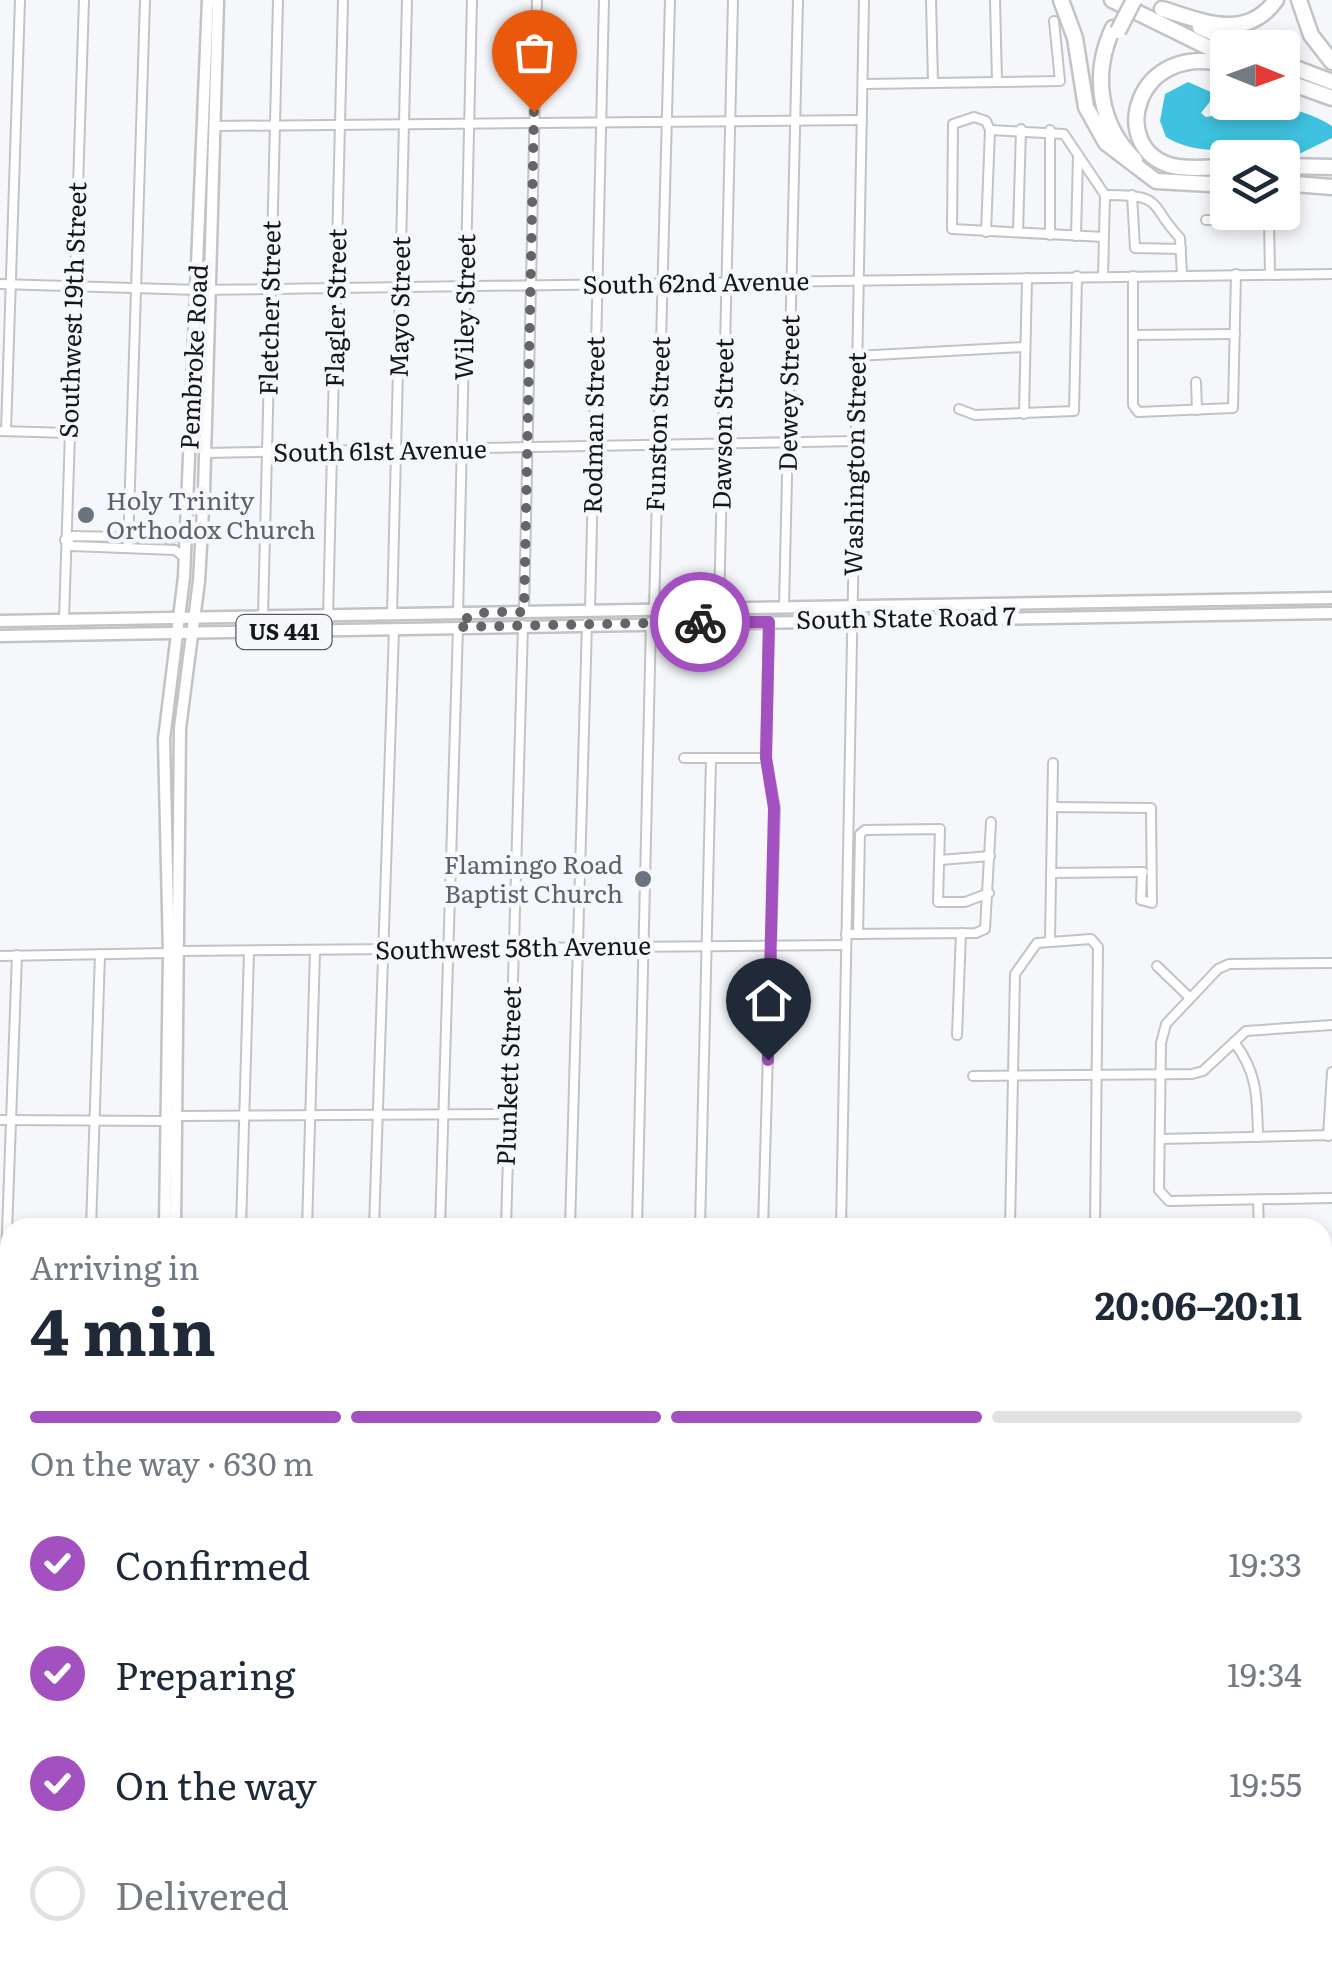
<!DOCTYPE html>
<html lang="en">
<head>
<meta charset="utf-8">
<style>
  :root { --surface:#fff; --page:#f6f6f7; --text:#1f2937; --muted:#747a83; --line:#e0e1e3; --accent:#a351c0 }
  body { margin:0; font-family:Literata,serif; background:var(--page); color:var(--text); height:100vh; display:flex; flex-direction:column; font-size:38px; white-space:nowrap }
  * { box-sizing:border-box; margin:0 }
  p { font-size:32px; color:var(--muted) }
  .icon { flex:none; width:55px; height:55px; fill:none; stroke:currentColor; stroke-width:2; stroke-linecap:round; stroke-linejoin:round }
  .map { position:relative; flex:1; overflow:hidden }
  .details { position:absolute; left:0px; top:1218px; width:1332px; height:752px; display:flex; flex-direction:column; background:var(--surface); border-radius:30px 30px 0 0; box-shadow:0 5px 15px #0003 }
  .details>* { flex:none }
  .needle { width:65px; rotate:91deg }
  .controls { position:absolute; left:1210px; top:30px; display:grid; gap:20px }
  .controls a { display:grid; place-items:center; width:90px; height:90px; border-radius:10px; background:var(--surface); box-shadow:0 5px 15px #0003; font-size:50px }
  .pin { position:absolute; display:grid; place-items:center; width:85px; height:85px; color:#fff; margin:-102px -42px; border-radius:50% 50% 50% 0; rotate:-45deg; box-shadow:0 0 10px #0007 }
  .pin .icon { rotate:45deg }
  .courier { position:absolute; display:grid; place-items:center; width:100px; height:100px; margin:-50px; border:8px solid #a351c0; border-radius:50%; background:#fff; color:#222; box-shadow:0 2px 12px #0007 }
  .headline em { font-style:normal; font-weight:700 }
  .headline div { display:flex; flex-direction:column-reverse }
  .headline { display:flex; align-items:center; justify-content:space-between; height:170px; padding:0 30px }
  h1 { font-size:65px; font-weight:700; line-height:75px }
  .bar { display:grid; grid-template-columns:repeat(4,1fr); gap:15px 10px; align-content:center; height:120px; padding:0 30px }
  .bar i { height:12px; border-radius:8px; background:var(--line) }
  .bar .selected { background:var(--accent) }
  .bar p { grid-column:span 4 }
  ol { padding:0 30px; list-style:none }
  li { display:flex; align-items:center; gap:30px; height:110px }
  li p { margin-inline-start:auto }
  li .icon { padding:10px; border-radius:50%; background:var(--accent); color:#fff; stroke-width:4 }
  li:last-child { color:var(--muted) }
  li i { width:55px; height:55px; border:5px solid var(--line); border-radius:50% }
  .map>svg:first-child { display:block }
</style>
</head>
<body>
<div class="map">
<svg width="1332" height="1968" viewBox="0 0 1332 1968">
  <rect width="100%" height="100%" fill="#f6f7fa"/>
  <!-- water -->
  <path fill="#3ec2df" d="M 1188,82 L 1211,92 L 1212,99 L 1201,113 L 1206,117 L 1220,115 L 1227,93 L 1228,102 C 1260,102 1304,107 1332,126 L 1332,138 L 1299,154 C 1257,137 1209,164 1166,137 L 1160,121 L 1165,94 Z"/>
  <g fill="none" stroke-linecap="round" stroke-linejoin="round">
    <defs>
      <g id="minor">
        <path d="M 931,0 L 933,82"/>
        <path d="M 995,0 L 997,81"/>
        <path d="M 863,84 L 1060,81 L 1054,21"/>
        <path d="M 214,126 L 862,120"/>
        <path d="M 990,130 L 986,121 L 974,117 L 953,124 L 952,229 L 1104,237"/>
        <path d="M 990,130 L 1064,134 L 1105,195 L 1103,277"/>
        <path d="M 1105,195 C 1166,195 1147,203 1180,238 L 1182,275"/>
        <path d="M 1132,195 L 1135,248 L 1181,249"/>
        <path d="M 1206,220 L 1269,220 L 1270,274"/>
        <path d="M 986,232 L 990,130"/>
        <path d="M 1018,232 L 1021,129"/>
        <path d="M 1050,235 L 1050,130"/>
        <path d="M 1076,236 L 1078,156"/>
        <path d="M 1133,276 L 1133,405 L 1138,412 L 1233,408 L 1236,274"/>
        <path d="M 0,284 L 199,290 L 1332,274"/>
        <path d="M 1133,335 L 1235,334"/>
        <path d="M 856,356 L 1024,347"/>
        <path d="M 1196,382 L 1197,410"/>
        <path d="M 959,409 L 975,415 L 1074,411 L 1077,276"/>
        <path d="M 1024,414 L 1027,278"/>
        <path d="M 0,431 L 69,433"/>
        <path d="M 6,431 L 20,0"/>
        <path d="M 205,453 L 856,441"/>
        <path d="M 65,540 L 73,536 L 172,538 L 186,528"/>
        <path d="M 65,540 L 72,546 L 175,550 L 185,558"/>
        <path d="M 128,548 L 145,0"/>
        <path d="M 784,607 L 798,0"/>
        <path d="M 719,608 L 733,0"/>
        <path d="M 654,609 L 670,0"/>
        <path d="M 590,610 L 604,0"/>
        <path d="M 524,612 L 537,0"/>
        <path d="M 458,614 L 472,0"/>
        <path d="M 392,615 L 407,0"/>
        <path d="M 263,616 L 278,0"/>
        <path d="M 328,616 L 343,0"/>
        <path d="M 64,619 L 84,0"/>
        <path d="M 684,758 L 766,758"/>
        <path d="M 1053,807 L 1151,808 L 1152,903 L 1141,900 L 1142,872"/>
        <path d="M 940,860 L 990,856"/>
        <path d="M 1051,873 L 1143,872"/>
        <path d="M 846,934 L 976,933 L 985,929 L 991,822"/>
        <path d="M 858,934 L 860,834 L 865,830 L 940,829 L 938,902 L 965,902 L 989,893"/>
        <path d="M 1050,939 L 1053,763"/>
        <path d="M 180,951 L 846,945"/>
        <path d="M 0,956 L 169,953"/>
        <path d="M 1332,963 L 1229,964 L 1218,969 L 1166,1024 L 1161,1043 L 1159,1190 L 1169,1201 L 1332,1198"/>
        <path d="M 1157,966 L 1189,997"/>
        <path d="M 957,1035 L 961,933"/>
        <path d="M 1234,1042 C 1258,1073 1257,1098 1258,1137"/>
        <path d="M 973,1076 L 1192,1074 L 1203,1071 L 1246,1031 L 1332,1025"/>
        <path d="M 179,1116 L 507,1114"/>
        <path d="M 0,1120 L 167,1121"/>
        <path d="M 1328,1136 L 1332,1072"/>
        <path d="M 1160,1139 L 1332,1135"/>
        <path d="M 1258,1200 L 1259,1228"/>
        <path d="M 91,1228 L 100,954"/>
        <path d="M 241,1228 L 249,952"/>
        <path d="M 307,1228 L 315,951"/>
        <path d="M 374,1228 L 394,629"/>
        <path d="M 440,1228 L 458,627"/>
        <path d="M 506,1228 L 523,625"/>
        <path d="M 570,1228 L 587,623"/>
        <path d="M 637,1228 L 651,622"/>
        <path d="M 700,1228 L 711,758"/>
        <path d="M 763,1228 L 775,808 L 766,758 L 769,622"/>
        <path d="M 841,1228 L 864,0"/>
        <path d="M 1010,1228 L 1015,974 L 1037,943 L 1091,939 L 1098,947 L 1095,1228"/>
        <path d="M 1322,1262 L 1332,1262"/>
        <path d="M 1322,1555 L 1332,1555"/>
        <path d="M 1322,1725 L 1332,1725"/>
        <path d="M 10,1825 L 5,1288 L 17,955"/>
        <path d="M 0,1878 L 10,1878"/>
        <path d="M 0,1886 L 10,1886"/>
        <path d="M 1322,1893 L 1332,1893"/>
        <path d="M 11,1960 L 11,1968"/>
        <path d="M 93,1960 L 93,1968"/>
        <path d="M 290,1960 L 290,1968"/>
        <path d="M 424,1960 L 425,1968"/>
        <path d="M 757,1960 L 757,1968"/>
        <path d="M 843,1960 L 843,1968"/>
        <path d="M 921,1960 L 921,1968"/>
        <path d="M 1006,1960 L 1006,1968"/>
        <path d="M 1092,1960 L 1092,1968"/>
        <path d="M 1177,1960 L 1177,1968"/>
        <path d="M 1262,1960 L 1262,1968"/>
      </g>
      <g id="major">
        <path d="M 0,621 L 1332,598"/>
        <path d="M 0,636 L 1332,613"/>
        <path d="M 165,1228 L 169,953 L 164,739 L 184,577 L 208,0"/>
        <path d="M 175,1228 L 180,728 L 199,581 L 204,492 L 218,0"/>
        <path d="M 175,1960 L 176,1968"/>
        <path d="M 184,1960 L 184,1968"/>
      </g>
      <g id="highway">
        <path d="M 1061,0 L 1075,38 L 1086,107 L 1106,143 L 1156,181 L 1228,185"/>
        <path d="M 1112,0 L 1228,57"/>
        <path d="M 1299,0 L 1311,35 L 1332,62"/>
        <path d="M 1162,9 C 1202,21 1246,42 1276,0"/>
        <path d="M 1200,27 L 1245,48"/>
        <path d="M 1113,28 C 1092,73 1098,124 1135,160"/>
        <path d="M 1282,63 L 1332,82"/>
        <path d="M 1228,65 C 1135,39 1106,149 1173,166 C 1190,170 1210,167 1228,167"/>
        <path d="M 1282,80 L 1332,98"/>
        <path d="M 1282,166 L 1332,167"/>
        <path d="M 1282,183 L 1332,187"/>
      </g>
    </defs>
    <!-- minor casing -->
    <use href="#minor" stroke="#c2c3c6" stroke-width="12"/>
    <!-- major casing -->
    <use href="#major" stroke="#c2c3c6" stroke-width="15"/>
    <!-- highway casing -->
    <use href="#highway" stroke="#c2c3c6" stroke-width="19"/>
    <!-- minor -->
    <use href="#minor" stroke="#fff" stroke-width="8"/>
    <!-- major -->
    <use href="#major" stroke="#fff" stroke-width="10"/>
    <!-- highway -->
    <use href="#highway" stroke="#fff" stroke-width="14"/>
    <defs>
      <path id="highway-bridge" d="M 1118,31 L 1134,0"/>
    </defs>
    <!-- highway-bridge casing -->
    <use href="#highway-bridge" stroke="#c2c3c6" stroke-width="19" stroke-linecap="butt"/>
    <!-- highway-bridge -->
    <use href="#highway-bridge" stroke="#fff" stroke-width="14"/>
  </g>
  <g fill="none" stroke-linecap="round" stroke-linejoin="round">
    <!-- done -->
    <path stroke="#646566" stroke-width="10" stroke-dasharray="0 18" d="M 534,112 L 524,612 C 503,613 470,607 458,627 L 700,622"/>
    <!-- route -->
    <path stroke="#a351c0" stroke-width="12" d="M 700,622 L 769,622 L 766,758 L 774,808 L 768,1060"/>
  </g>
  <!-- markers -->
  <g fill="#6b7280" stroke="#f6f7fa" stroke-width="4">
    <circle cx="86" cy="515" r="10"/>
    <circle cx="643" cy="879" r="10"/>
  </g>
  <g text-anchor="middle" stroke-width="9" stroke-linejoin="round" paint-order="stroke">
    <!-- shield labels -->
    <rect fill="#f6f7fa" stroke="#585a5b" stroke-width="2.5" x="236.5" y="615" width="95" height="34" rx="8"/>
    <g font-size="22" font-weight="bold" fill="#151617">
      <text x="284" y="640">US 441</text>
    </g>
    <!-- street labels -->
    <g font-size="25" fill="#151617" stroke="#f6f7fa">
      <text transform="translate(696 283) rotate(-1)" y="9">South 62nd Avenue</text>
      <text transform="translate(400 307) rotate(-89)" y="9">Mayo Street</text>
      <text transform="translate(465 307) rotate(-89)" y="9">Wiley Street</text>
      <text transform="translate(270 308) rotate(-89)" y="9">Fletcher Street</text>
      <text transform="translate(336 308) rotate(-89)" y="9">Flagler Street</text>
      <text transform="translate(73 310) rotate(-88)" y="9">Southwest 19th Street</text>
      <text transform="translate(194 357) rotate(-87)" y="9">Pembroke Road</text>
      <text transform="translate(789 393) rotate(-89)" y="9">Dewey Street</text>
      <text transform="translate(658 424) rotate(-88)" y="9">Funston Street</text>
      <text transform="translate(723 424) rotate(-89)" y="9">Dawson Street</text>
      <text transform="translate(594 425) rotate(-89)" y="9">Rodman Street</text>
      <text transform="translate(380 451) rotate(-1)" y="9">South 61st Avenue</text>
      <text transform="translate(855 464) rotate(-89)" y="9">Washington Street</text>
      <text transform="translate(906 618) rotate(-1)" y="9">South State Road 7</text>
      <text transform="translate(513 948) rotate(-1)" y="9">Southwest 58th Avenue</text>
      <text transform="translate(509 1076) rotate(-88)" y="9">Plunkett Street</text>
    </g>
    <!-- worship labels -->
    <g font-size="25" fill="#5b616d" stroke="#f6f7fa" text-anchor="start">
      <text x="106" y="510">Holy Trinity<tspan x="106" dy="29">Orthodox Church</tspan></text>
      <text x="623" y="874" text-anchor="end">Flamingo Road<tspan x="623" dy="29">Baptist Church</tspan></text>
    </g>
  </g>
</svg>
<div class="controls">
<a><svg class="needle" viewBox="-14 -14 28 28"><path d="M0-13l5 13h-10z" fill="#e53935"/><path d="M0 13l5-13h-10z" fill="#747a83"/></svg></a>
<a><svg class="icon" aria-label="layers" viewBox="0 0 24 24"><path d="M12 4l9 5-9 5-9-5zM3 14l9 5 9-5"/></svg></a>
</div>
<div class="pin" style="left:534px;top:112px;background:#ea580c"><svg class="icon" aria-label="bag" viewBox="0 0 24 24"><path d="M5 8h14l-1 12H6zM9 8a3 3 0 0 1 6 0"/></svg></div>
<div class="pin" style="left:768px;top:1060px;background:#1f2937"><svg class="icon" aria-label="home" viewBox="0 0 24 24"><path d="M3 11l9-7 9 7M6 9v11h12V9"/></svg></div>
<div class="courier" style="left:700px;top:622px"><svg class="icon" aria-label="bike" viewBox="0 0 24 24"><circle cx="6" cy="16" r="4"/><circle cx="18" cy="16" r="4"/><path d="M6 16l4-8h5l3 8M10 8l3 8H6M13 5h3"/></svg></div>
<section class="details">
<div class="headline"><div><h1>4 min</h1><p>Arriving in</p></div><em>20:06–20:11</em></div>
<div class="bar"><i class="selected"></i><i class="selected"></i><i class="selected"></i><i></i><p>On the way · 630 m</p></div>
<ol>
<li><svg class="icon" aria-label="check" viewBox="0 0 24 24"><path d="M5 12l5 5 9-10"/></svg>Confirmed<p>19:33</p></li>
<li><svg class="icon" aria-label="check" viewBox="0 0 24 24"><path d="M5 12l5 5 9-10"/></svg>Preparing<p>19:34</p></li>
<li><svg class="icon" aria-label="check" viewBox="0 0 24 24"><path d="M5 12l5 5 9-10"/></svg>On the way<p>19:55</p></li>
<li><i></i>Delivered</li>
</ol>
</section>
</div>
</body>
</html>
